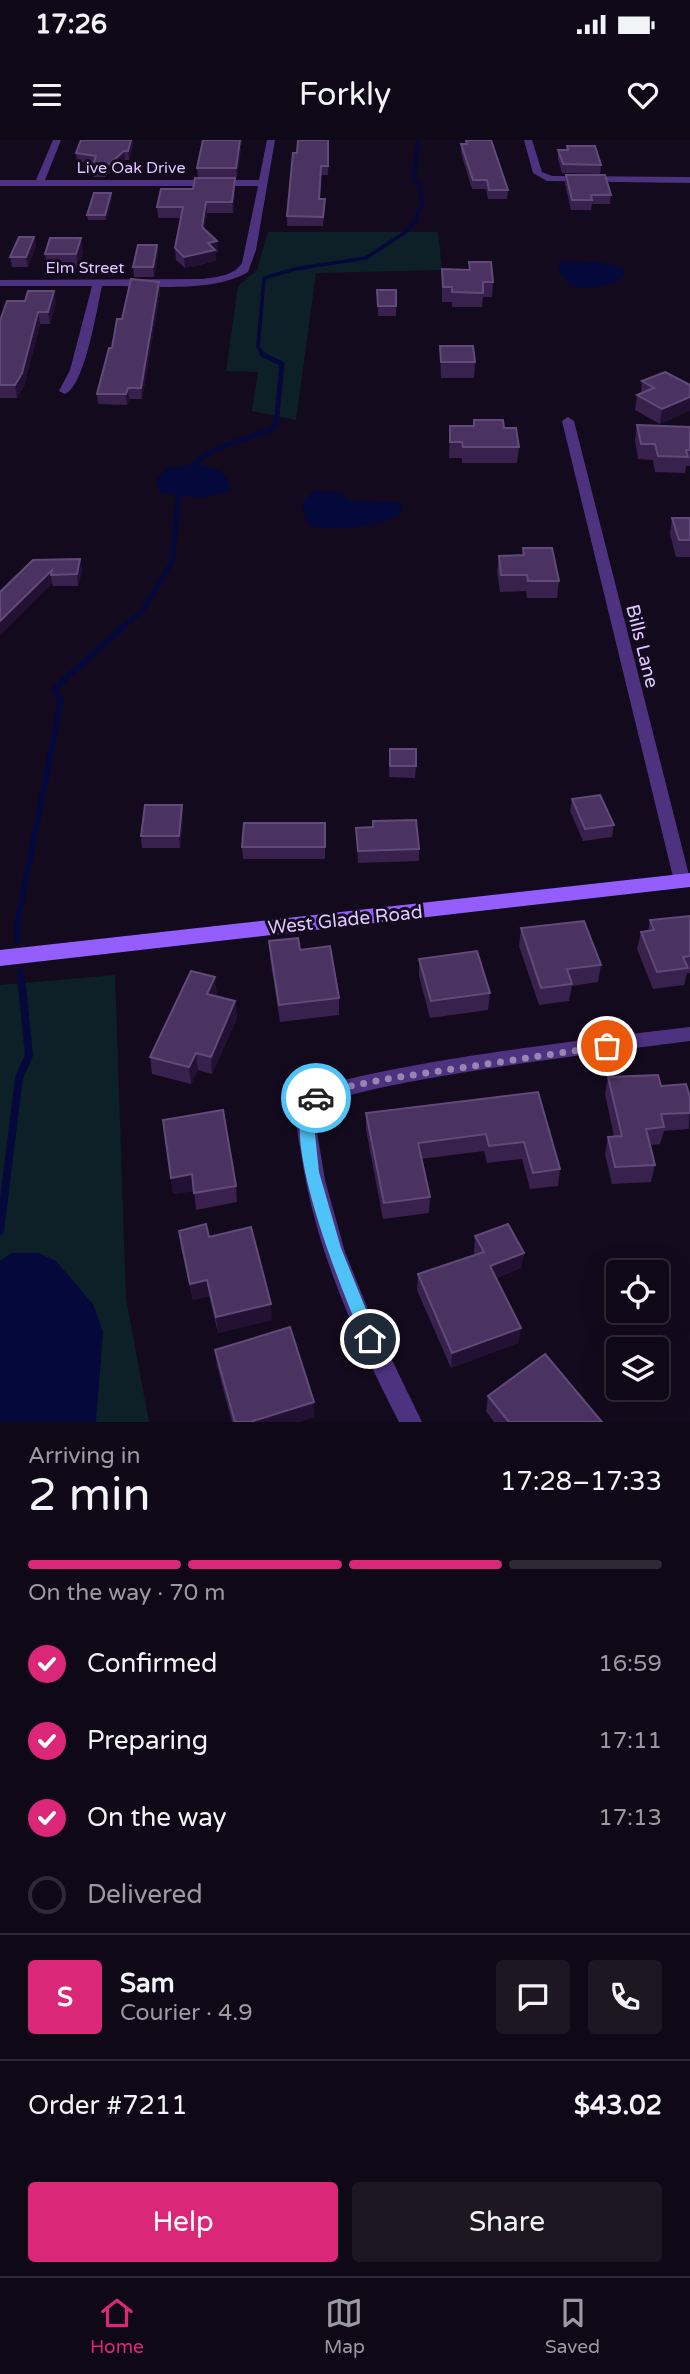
<!DOCTYPE html>
<html lang="en">
<head>
<meta charset="utf-8">
<style>
  :root { --surface:#0f0816; --page:#1d1623; --text:#f1f3f6; --muted:#9b9aa1; --line:#2f2935; --accent:#db2777 }
  body { margin:0; font-family:"Varela Round",sans-serif; background:var(--page); color:var(--text); height:100vh; display:flex; flex-direction:column; font-size:26px; white-space:nowrap }
  * { box-sizing:border-box; margin:0 }
  p { font-size:23px; color:var(--muted) }
  .icon { flex:none; width:38px; height:38px; fill:none; stroke:currentColor; stroke-width:2; stroke-linecap:round; stroke-linejoin:round }
  .map { position:relative; height:1282px; overflow:hidden }
  .sheet { display:flex; flex-direction:column; background:var(--surface); flex:1 }
  .sheet>* { flex:none }
  .buttons { position:absolute; left:606px; top:1120px; display:grid; gap:14px }
  .buttons a { display:grid; place-items:center; width:63px; height:63px; border-radius:7px; background:var(--surface); box-shadow:0 7px 28px #0002,0 0 0 2px var(--line); font-size:35px }
  .pin { position:absolute; display:grid; place-items:center; width:60px; height:60px; color:#fff; margin:-30px; border:4px solid #fff; border-radius:50%; box-shadow:0 2px 7px #0007 }
  .courier { position:absolute; display:grid; place-items:center; width:70px; height:70px; margin:-35px; border:5px solid #4fc3f7; border-radius:50%; background:#fff; color:#222; box-shadow:0 2px 9px #0007 }
  .summary em { font-style:normal; font-weight:600 }
  .summary div { display:flex; flex-direction:column-reverse }
  .summary { display:flex; align-items:center; justify-content:space-between; height:119px; padding:0 28px }
  h1 { font-size:46px; font-weight:600; line-height:52px }
  .bar { display:grid; grid-template-columns:repeat(4,1fr); gap:10px 7px; align-content:center; height:84px; padding:0 28px }
  .bar i { height:9px; border-radius:5px; background:var(--line) }
  .bar .active { background:var(--accent) }
  .bar p { grid-column:span 4 }
  .line { display:flex; align-items:center; gap:18px; padding:0 28px; border-top:2px solid var(--line) }
  .line div { flex:1 }
  .round { display:grid; place-items:center; flex:none; width:74px; height:74px; border-radius:7px; background:var(--page) }
  ol { padding:0 28px; list-style:none }
  li { display:flex; align-items:center; gap:21px; height:77px }
  li p { margin-inline-start:auto }
  li .icon { padding:7px; border-radius:50%; background:var(--accent); color:#fff; stroke-width:4 }
  li:last-child { color:var(--muted) }
  li i { width:38px; height:38px; border:4px solid var(--line); border-radius:50% }
  .primary-button { display:flex; gap:14px; margin-top:auto; padding:14px 28px }
  .primary-button a { flex:1; height:80px; border-radius:7px; background:var(--accent); color:#fff; font-size:28px; font-weight:600; line-height:80px; text-align:center }
  .primary-button a+a { background:var(--page); color:var(--text) }
  .status { display:flex; justify-content:space-between; align-items:center; height:49px; padding:0 35px; background:var(--surface); direction:ltr }
  .status svg { height:19px; fill:currentColor }
  header { display:flex; justify-content:space-between; align-items:center; height:91px; padding:0 28px; background:var(--surface); font-size:32px; font-weight:600 }
  .tabs { display:flex; justify-content:space-around; align-items:center; height:98px; border-top:2px solid var(--line); background:var(--surface); font-size:19px; color:var(--muted) }
  .tabs a { display:grid; justify-items:center; gap:4px }
  .tabs .active { color:var(--accent) }
  .map>svg:first-child { display:block }
</style>
</head>
<body>
<div class="status"><b>17:26</b><svg viewBox="0 0 49 12"><path d="M0 12V9h3v3zM5 12V6h3v6zM10 12V3h3v9zM15 12V0h3v12zM26 1h20v11H26zM47 4h2v5h-2z"/></svg></div>
<header><svg class="icon" aria-label="menu" viewBox="0 0 24 24"><path d="M4 6h16M4 12h16M4 18h16"/></svg>Forkly<svg class="icon" aria-label="heart" viewBox="0 0 24 24"><path d="M12 20l-8-8c-3-5 5-10 8-4 3-6 11-1 8 4z"/></svg></header>
<div class="map">
<svg width="690" height="1282" viewBox="0 0 690 1282">
  <rect width="100%" height="100%" fill="#140a1d"/>
  <!-- green -->
  <g fill="#0d2028">
    <path d="M 268,92 L 438,92 L 442,130 L 316,133 L 296,280 L 252,271 L 258,232 L 226,231 L 238,146 L 257,130 Z"/>
    <path d="M 115,835 L 126,1159 L 149,1282 L 0,1282 L 0,845 Z"/>
  </g>
  <!-- water -->
  <g fill="#05083b">
    <path d="M 567,121 L 603,123 L 622,128 L 625,135 C 616,145 589,150 576,147 C 568,145 563,137 559,131 L 560,122 Z"/>
    <path d="M 200,325 C 218,328 228,332 231,351 L 203,358 L 160,353 L 156,340 L 168,327 Z"/>
    <path d="M 315,350 L 341,352 L 348,361 L 395,362 L 403,365 L 399,376 C 370,387 341,392 310,386 C 300,370 300,362 315,350 Z"/>
    <path d="M 11,1113 L 38,1113 L 56,1121 L 93,1164 L 103,1192 L 96,1282 L 0,1282 L 0,1121 Z"/>
  </g>
  <g fill="none" stroke-linecap="round" stroke-linejoin="round">
    <!-- stream-far3 -->
    <path stroke="#05083b" stroke-width="3.5" d="M 264,216 L 258,207 L 264,138 L 295,129 L 366,118 L 404,93 L 417,80 L 417,73 L 423,65 L 419,44 L 414,39 L 418,0"/>
    <!-- stream-far2 -->
    <g stroke="#05083b" stroke-width="5">
      <path d="M 186,333 C 204,308 240,301 268,291 L 276,285 L 282,224 L 262,214"/>
      <path d="M 121,489 L 143,470 L 172,422 L 179,350"/>
    </g>
    <!-- stream-far1 -->
    <g stroke="#05083b" stroke-width="6">
      <path d="M 18,801 L 17,785 L 61,560 L 54,549 L 123,487"/>
      <path d="M 20,831 L 21,838"/>
    </g>
    <!-- stream -->
    <path stroke="#05083b" stroke-width="8" d="M 0,1091 L 19,938 L 29,915 L 21,836"/>
    <!-- street -->
    <g fill="#4d3280" fill-rule="evenodd">
      <path d="M 53,0 L 61,0 L 45,40 L 259,40 L 267,0 L 275,0 L 256,110 L 248,132 C 212,154 144,145 102,146 C 97,168 85,246 65,254 L 59,251 L 70,230 L 92,146 L 0,146 L 0,140 L 202,139 C 216,137 234,136 242,123 L 258,46 L 0,46 L 0,40 L 36,40 Z"/>
      <path d="M 524,0 L 532,0 L 542,32 L 552,36 L 690,37 L 690,43 L 547,41 L 533,33 Z"/>
      <path d="M 568,277 L 574,281 L 690,739 L 688,745 L 676,745 L 674,741 L 562,281 Z"/>
      <path d="M 690,887 L 690,901 C 638,908 339,943 318,969 L 316,986 L 325,1040 L 345,1112 L 371,1177 L 422,1282 L 399,1282 C 355,1196 315,1109 301,1013 C 298,995 292,974 304,957 C 325,929 638,893 690,887 Z"/>
    </g>
    <!-- secondary -->
    <path fill="#945eff" fill-rule="evenodd" d="M 690,733 L 690,747 L 0,826 L 0,810 Z"/>
  </g>
  <!-- wall -->
  <g fill="#38214d">
    <path d="M 134,0 L 129,20 L 125,20 L 105,37 L 93,37 L 92,29 L 93,24 L 77,22 L 76,13 Z"/>
    <path d="M 242,0 L 237,37 L 198,37 L 197,28 Z"/>
    <path d="M 329,0 L 328,35 L 321,35 L 320,59 L 325,68 L 323,86 L 287,86 L 287,76 Z"/>
    <path d="M 465,0 L 491,0 L 508,50 L 507,59 L 488,59 L 486,49 L 472,49 L 461,13 L 461,4 L 465,4 Z"/>
    <path d="M 567,6 L 601,25 L 600,34 L 562,33 L 558,19 L 558,10 L 567,10 Z"/>
    <path d="M 566,35 L 611,55 L 610,64 L 592,64 L 591,70 L 571,70 L 565,44 Z"/>
    <path d="M 235,49 L 233,73 L 207,73 L 204,89 L 217,101 L 218,112 L 216,113 L 216,121 L 185,128 L 176,120 L 175,108 L 181,78 L 158,78 L 157,67 Z"/>
    <path d="M 112,58 L 106,80 L 88,80 L 87,75 Z"/>
    <path d="M 34,97 L 36,106 L 28,127 L 12,127 L 10,117 Z"/>
    <path d="M 157,105 L 158,115 L 154,137 L 134,137 L 133,127 Z"/>
    <path d="M 83,112 L 78,128 L 47,128 L 45,114 Z"/>
    <path d="M 469,122 L 493,142 L 492,157 L 483,157 L 482,167 L 452,167 L 452,162 L 442,162 L 442,129 L 469,130 Z"/>
    <path d="M 159,142 L 160,152 L 142,259 L 129,259 L 127,265 L 98,264 L 97,254 L 122,179 Z"/>
    <path d="M 377,150 L 396,166 L 396,176 L 378,176 Z"/>
    <path d="M 54,151 L 56,163 L 50,184 L 40,184 L 24,246 L 17,258 L 0,258 L 0,181 Z"/>
    <path d="M 440,206 L 475,222 L 474,238 L 441,238 Z"/>
    <path d="M 642,241 L 690,245 L 660,284 L 635,270 L 637,255 L 641,253 Z"/>
    <path d="M 474,280 L 504,288 L 519,307 L 517,323 L 462,323 L 462,318 L 449,318 L 450,286 L 474,286 Z"/>
    <path d="M 637,285 L 690,287 L 690,326 L 686,326 L 685,333 L 655,332 L 653,320 L 638,319 L 635,301 Z"/>
    <path d="M 672,378 L 690,378 L 690,417 L 676,417 L 670,394 Z"/>
    <path d="M 523,408 L 559,441 L 557,458 L 527,458 L 526,451 L 500,452 L 497,432 L 499,416 L 522,415 Z"/>
    <path d="M 80,419 L 82,430 L 78,446 L 53,446 L 52,443 L 0,495 L 0,452 Z"/>
    <path d="M 390,609 L 416,626 L 415,638 L 389,637 Z"/>
    <path d="M 572,659 L 614,685 L 612,697 L 583,701 L 570,671 Z"/>
    <path d="M 182,665 L 183,677 L 180,708 L 142,708 L 141,696 Z"/>
    <path d="M 325,683 L 325,719 L 243,719 L 242,707 Z"/>
    <path d="M 372,687 L 419,709 L 419,721 L 358,723 L 356,688 Z"/>
    <path d="M 690,776 L 690,833 L 687,833 L 684,845 L 653,849 L 637,809 L 641,792 L 648,791 L 650,780 Z"/>
    <path d="M 521,788 L 601,825 L 598,842 L 572,846 L 569,861 L 539,865 L 519,806 Z"/>
    <path d="M 269,801 L 300,810 L 339,858 L 339,875 L 280,882 L 270,818 Z"/>
    <path d="M 419,819 L 490,853 L 488,870 L 430,878 L 419,836 Z"/>
    <path d="M 217,854 L 216,857 L 235,861 L 237,878 L 212,934 L 198,930 L 191,944 L 152,934 L 150,917 Z"/>
    <path d="M 608,937 L 661,946 L 690,958 L 689,989 L 664,991 L 660,1004 L 650,1005 L 655,1025 L 651,1042 L 612,1044 L 605,1014 L 608,997 L 614,997 L 605,954 Z"/>
    <path d="M 538,952 L 560,1029 L 558,1046 L 530,1049 L 522,1019 L 487,1023 L 484,1011 L 421,1019 L 430,1057 L 429,1073 L 383,1079 L 366,990 L 366,973 Z"/>
    <path d="M 163,980 L 236,1046 L 237,1062 L 196,1070 L 194,1051 L 173,1054 Z"/>
    <path d="M 179,1091 L 209,1097 L 272,1180 L 218,1193 L 209,1156 L 193,1160 L 181,1108 Z"/>
    <path d="M 475,1096 L 524,1113 L 521,1128 L 496,1138 L 521,1188 L 518,1203 L 451,1228 L 417,1150 L 418,1134 L 475,1115 L 474,1112 Z"/>
    <path d="M 215,1210 L 314,1262 L 314,1277 L 299,1282 L 232,1282 L 217,1226 Z"/>
    <path d="M 488,1256 L 602,1282 L 494,1282 L 486,1271 Z"/>
  </g>
  <!-- shaded-wall -->
  <g fill="#221132">
    <path d="M 131,0 L 134,0 L 129,20 L 128,11 Z"/>
    <path d="M 240,0 L 242,0 L 237,37 L 236,28 Z"/>
    <path d="M 124,11 L 125,20 L 105,37 L 104,29 Z"/>
    <path d="M 235,38 L 235,49 L 233,73 L 232,62 Z"/>
    <path d="M 111,53 L 112,58 L 106,80 L 105,75 Z"/>
    <path d="M 206,62 L 207,73 L 203,98 L 202,87 Z"/>
    <path d="M 34,97 L 36,106 L 28,127 L 26,117 Z"/>
    <path d="M 81,98 L 83,112 L 78,128 L 76,114 Z"/>
    <path d="M 217,101 L 218,112 L 216,113 L 216,121 L 185,128 L 184,117 L 208,103 Z"/>
    <path d="M 157,105 L 158,115 L 154,137 L 153,127 Z"/>
    <path d="M 159,142 L 160,152 L 142,259 L 141,248 Z"/>
    <path d="M 54,151 L 56,163 L 50,184 L 48,172 Z"/>
    <path d="M 38,172 L 40,184 L 24,246 L 17,258 L 15,245 Z"/>
    <path d="M 128,248 L 129,259 L 127,265 L 126,254 Z"/>
    <path d="M 690,257 L 690,271 L 660,284 L 662,269 Z"/>
    <path d="M 80,419 L 82,430 L 78,446 L 77,434 Z"/>
    <path d="M 52,430 L 51,435 L 52,443 L 0,495 L 0,481 Z"/>
    <path d="M 182,665 L 183,677 L 180,708 L 179,696 Z"/>
    <path d="M 215,837 L 217,854 L 209,872 L 207,854 Z"/>
    <path d="M 235,861 L 237,878 L 212,934 L 211,917 Z"/>
    <path d="M 196,913 L 198,930 L 191,944 L 189,927 Z"/>
    <path d="M 192,1034 L 194,1051 L 173,1054 L 171,1038 Z"/>
    <path d="M 524,1113 L 521,1128 L 488,1141 L 490,1126 Z"/>
    <path d="M 207,1140 L 209,1156 L 193,1160 L 190,1144 Z"/>
    <path d="M 271,1164 L 272,1180 L 218,1193 L 216,1177 Z"/>
    <path d="M 521,1188 L 518,1203 L 451,1228 L 452,1213 Z"/>
    <path d="M 314,1262 L 314,1277 L 299,1282 L 250,1282 Z"/>
  </g>
  <!-- building -->
  <g fill="#4a3360" stroke="#614a79" stroke-width="2">
    <path d="M 81,0 L 131,0 L 128,11 L 124,11 L 104,29 L 92,29 L 96,16 L 76,13 Z"/>
    <path d="M 203,0 L 240,0 L 236,28 L 197,28 Z"/>
    <path d="M 298,0 L 328,0 L 328,26 L 321,26 L 319,59 L 325,59 L 323,77 L 287,76 L 293,13 L 297,13 Z"/>
    <path d="M 466,0 L 491,0 L 508,50 L 489,50 L 487,40 L 473,40 L 461,4 L 467,4 Z"/>
    <path d="M 567,6 L 595,6 L 601,25 L 563,24 L 558,10 L 568,10 Z"/>
    <path d="M 566,35 L 605,35 L 611,55 L 591,55 L 592,60 L 572,60 Z"/>
    <path d="M 195,38 L 235,38 L 232,62 L 206,62 L 202,87 L 217,101 L 208,103 L 215,110 L 184,117 L 175,108 L 183,67 L 157,67 L 161,49 L 193,49 Z"/>
    <path d="M 94,53 L 111,53 L 105,75 L 87,75 Z"/>
    <path d="M 19,97 L 34,97 L 26,117 L 10,117 Z"/>
    <path d="M 50,98 L 81,98 L 76,114 L 45,114 Z"/>
    <path d="M 138,105 L 157,105 L 153,127 L 133,127 Z"/>
    <path d="M 469,122 L 491,122 L 493,142 L 483,142 L 483,153 L 452,152 L 452,147 L 443,147 L 442,129 L 470,130 Z"/>
    <path d="M 131,139 L 159,142 L 141,248 L 128,248 L 126,254 L 97,254 L 109,208 L 112,208 L 117,179 L 122,179 Z"/>
    <path d="M 377,150 L 396,150 L 396,166 L 378,166 Z"/>
    <path d="M 28,151 L 54,151 L 48,172 L 38,172 L 22,233 L 15,245 L 0,245 L 0,181 L 7,161 L 25,161 Z"/>
    <path d="M 440,206 L 473,206 L 475,222 L 441,222 Z"/>
    <path d="M 665,232 L 690,245 L 690,257 L 662,269 L 637,255 L 654,248 L 642,241 Z"/>
    <path d="M 474,280 L 503,280 L 504,288 L 516,288 L 519,307 L 463,307 L 462,302 L 450,302 L 450,286 L 474,286 Z"/>
    <path d="M 637,285 L 690,287 L 690,310 L 686,310 L 688,317 L 658,316 L 655,304 L 641,304 Z"/>
    <path d="M 672,378 L 690,378 L 690,400 L 679,400 Z"/>
    <path d="M 523,408 L 552,408 L 559,441 L 528,441 L 527,435 L 501,435 L 499,416 L 524,415 Z"/>
    <path d="M 80,419 L 77,434 L 51,435 L 52,430 L 0,481 L 0,452 L 33,420 Z"/>
    <rect x="390" y="609" width="26" height="17"/>
    <path d="M 600,655 L 614,685 L 585,689 L 572,659 Z"/>
    <path d="M 145,665 L 182,665 L 179,696 L 141,696 Z"/>
    <path d="M 416,680 L 419,709 L 358,711 L 356,688 L 373,687 L 373,681 Z"/>
    <path d="M 244,683 L 325,683 L 325,707 L 242,707 Z"/>
    <path d="M 690,776 L 690,816 L 683,817 L 688,828 L 657,832 L 641,792 L 654,790 L 650,780 Z"/>
    <path d="M 584,781 L 601,825 L 567,829 L 572,844 L 541,848 L 521,788 Z"/>
    <path d="M 298,798 L 300,810 L 330,806 L 339,858 L 279,865 L 269,801 Z"/>
    <path d="M 477,811 L 490,853 L 431,861 L 419,819 Z"/>
    <path d="M 191,831 L 215,837 L 207,854 L 235,861 L 211,917 L 196,913 L 189,927 L 150,917 Z"/>
    <path d="M 658,935 L 661,946 L 686,944 L 690,958 L 690,973 L 661,974 L 664,987 L 646,989 L 655,1025 L 615,1027 L 608,997 L 622,996 L 608,937 Z"/>
    <path d="M 538,952 L 560,1029 L 533,1033 L 524,1002 L 489,1006 L 486,994 L 418,1003 L 430,1057 L 384,1063 L 366,973 Z"/>
    <path d="M 223,970 L 236,1046 L 194,1053 L 192,1034 L 171,1038 L 163,980 Z"/>
    <path d="M 206,1084 L 209,1097 L 251,1087 L 271,1164 L 216,1177 L 207,1140 L 190,1144 L 179,1091 Z"/>
    <path d="M 508,1084 L 524,1113 L 490,1126 L 521,1188 L 452,1213 L 418,1134 L 484,1112 L 475,1096 Z"/>
    <path d="M 290,1187 L 314,1262 L 250,1282 L 235,1282 L 215,1210 Z"/>
    <path d="M 545,1214 L 602,1282 L 509,1282 L 488,1256 Z"/>
  </g>
  <!-- route -->
  <path fill="#4fc3f7" d="M 316,952 L 323,958 L 313,975 L 319,1032 L 341,1108 L 378,1199 L 376,1204 L 370,1206 L 365,1204 C 349,1168 265,971 316,952 Z"/>
  <g fill="none" stroke-linecap="round" stroke-linejoin="round">
    <!-- done -->
    <path stroke="#9885b0" stroke-width="7" stroke-dasharray="0 12.6" d="M 316,958 L 327,951 L 386,939 L 607,906"/>
  </g>
  <g text-anchor="middle" stroke-width="6" stroke-linejoin="round" paint-order="stroke">
    <!-- far-street labels -->
    <g font-size="16" fill="#dfc7ff" stroke="#140a1d">
      <text x="131" y="33">Live Oak Drive</text>
      <text x="85" y="133">Elm Street</text>
    </g>
    <!-- street labels -->
    <g font-size="19" fill="#dfc7ff" stroke="#140a1d">
      <text transform="translate(643 506) rotate(76)" y="7">Bills Lane</text>
      <text transform="translate(345 779) rotate(-6)" y="7">West Glade Road</text>
    </g>
  </g>
</svg>
<div class="buttons">
<a><svg class="icon" aria-label="locate" viewBox="0 0 24 24"><circle cx="12" cy="12" r="6"/><path d="M12 2v4M12 18v4M2 12h4M18 12h4"/></svg></a>
<a><svg class="icon" aria-label="layers" viewBox="0 0 24 24"><path d="M12 4l9 5-9 5-9-5zM3 14l9 5 9-5"/></svg></a>
</div>
<div class="pin" style="left:607px;top:906px;background:#ea580c"><svg class="icon" aria-label="bag" viewBox="0 0 24 24"><path d="M5 8h14l-1 12H6zM9 8a3 3 0 0 1 6 0"/></svg></div>
<div class="pin" style="left:370px;top:1199px;background:#1f2937"><svg class="icon" aria-label="home" viewBox="0 0 24 24"><path d="M3 11l9-7 9 7M6 9v11h12V9"/></svg></div>
<div class="courier" style="left:316px;top:958px"><svg class="icon" aria-label="car" viewBox="0 0 24 24"><path d="M5 17H2v-5l4-1 3-4h7l3 4 3 1v5h-3M9 17h6M6 11h13"/><circle cx="7" cy="17" r="2"/><circle cx="17" cy="17" r="2"/></svg></div>
</div>
<section class="sheet">
<div class="summary"><div><h1>2 min</h1><p>Arriving in</p></div><em>17:28–17:33</em></div>
<div class="bar"><i class="active"></i><i class="active"></i><i class="active"></i><i></i><p>On the way · 70 m</p></div>
<ol>
<li><svg class="icon" aria-label="check" viewBox="0 0 24 24"><path d="M5 12l5 5 9-10"/></svg>Confirmed<p>16:59</p></li>
<li><svg class="icon" aria-label="check" viewBox="0 0 24 24"><path d="M5 12l5 5 9-10"/></svg>Preparing<p>17:11</p></li>
<li><svg class="icon" aria-label="check" viewBox="0 0 24 24"><path d="M5 12l5 5 9-10"/></svg>On the way<p>17:13</p></li>
<li><i></i>Delivered</li>
</ol>
<div class="line" style="height:126px"><b class="round" style="background:var(--accent);color:#fff">S</b><div><b>Sam</b><p>Courier · 4.9</p></div><a class="round"><svg class="icon" aria-label="chat" viewBox="0 0 24 24"><path d="M4 5h16v11H9l-5 4z"/></svg></a><a class="round"><svg class="icon" aria-label="phone" viewBox="0 0 24 24"><path d="M5 4h4l2 5-3 2q2 4 5 5l2-3 5 2v4C11 20 4 13 5 4z"/></svg></a></div>
<div class="line" style="height:91px"><div>Order #7211</div><b>$43.02</b></div>
<div class="primary-button"><a>Help</a><a>Share</a></div>
</section>
<nav class="tabs">
<a class="active"><svg class="icon" aria-label="home" viewBox="0 0 24 24"><path d="M3 11l9-7 9 7M6 9v11h12V9"/></svg>Home</a>
<a><svg class="icon" aria-label="map" viewBox="0 0 24 24"><path d="M3 6l6-2 6 2 6-2v14l-6 2-6-2-6 2zM9 4v14M15 6v14"/></svg>Map</a>
<a><svg class="icon" aria-label="saved" viewBox="0 0 24 24"><path d="M7 4h10v16l-5-4-5 4z"/></svg>Saved</a>
</nav>
</body>
</html>
